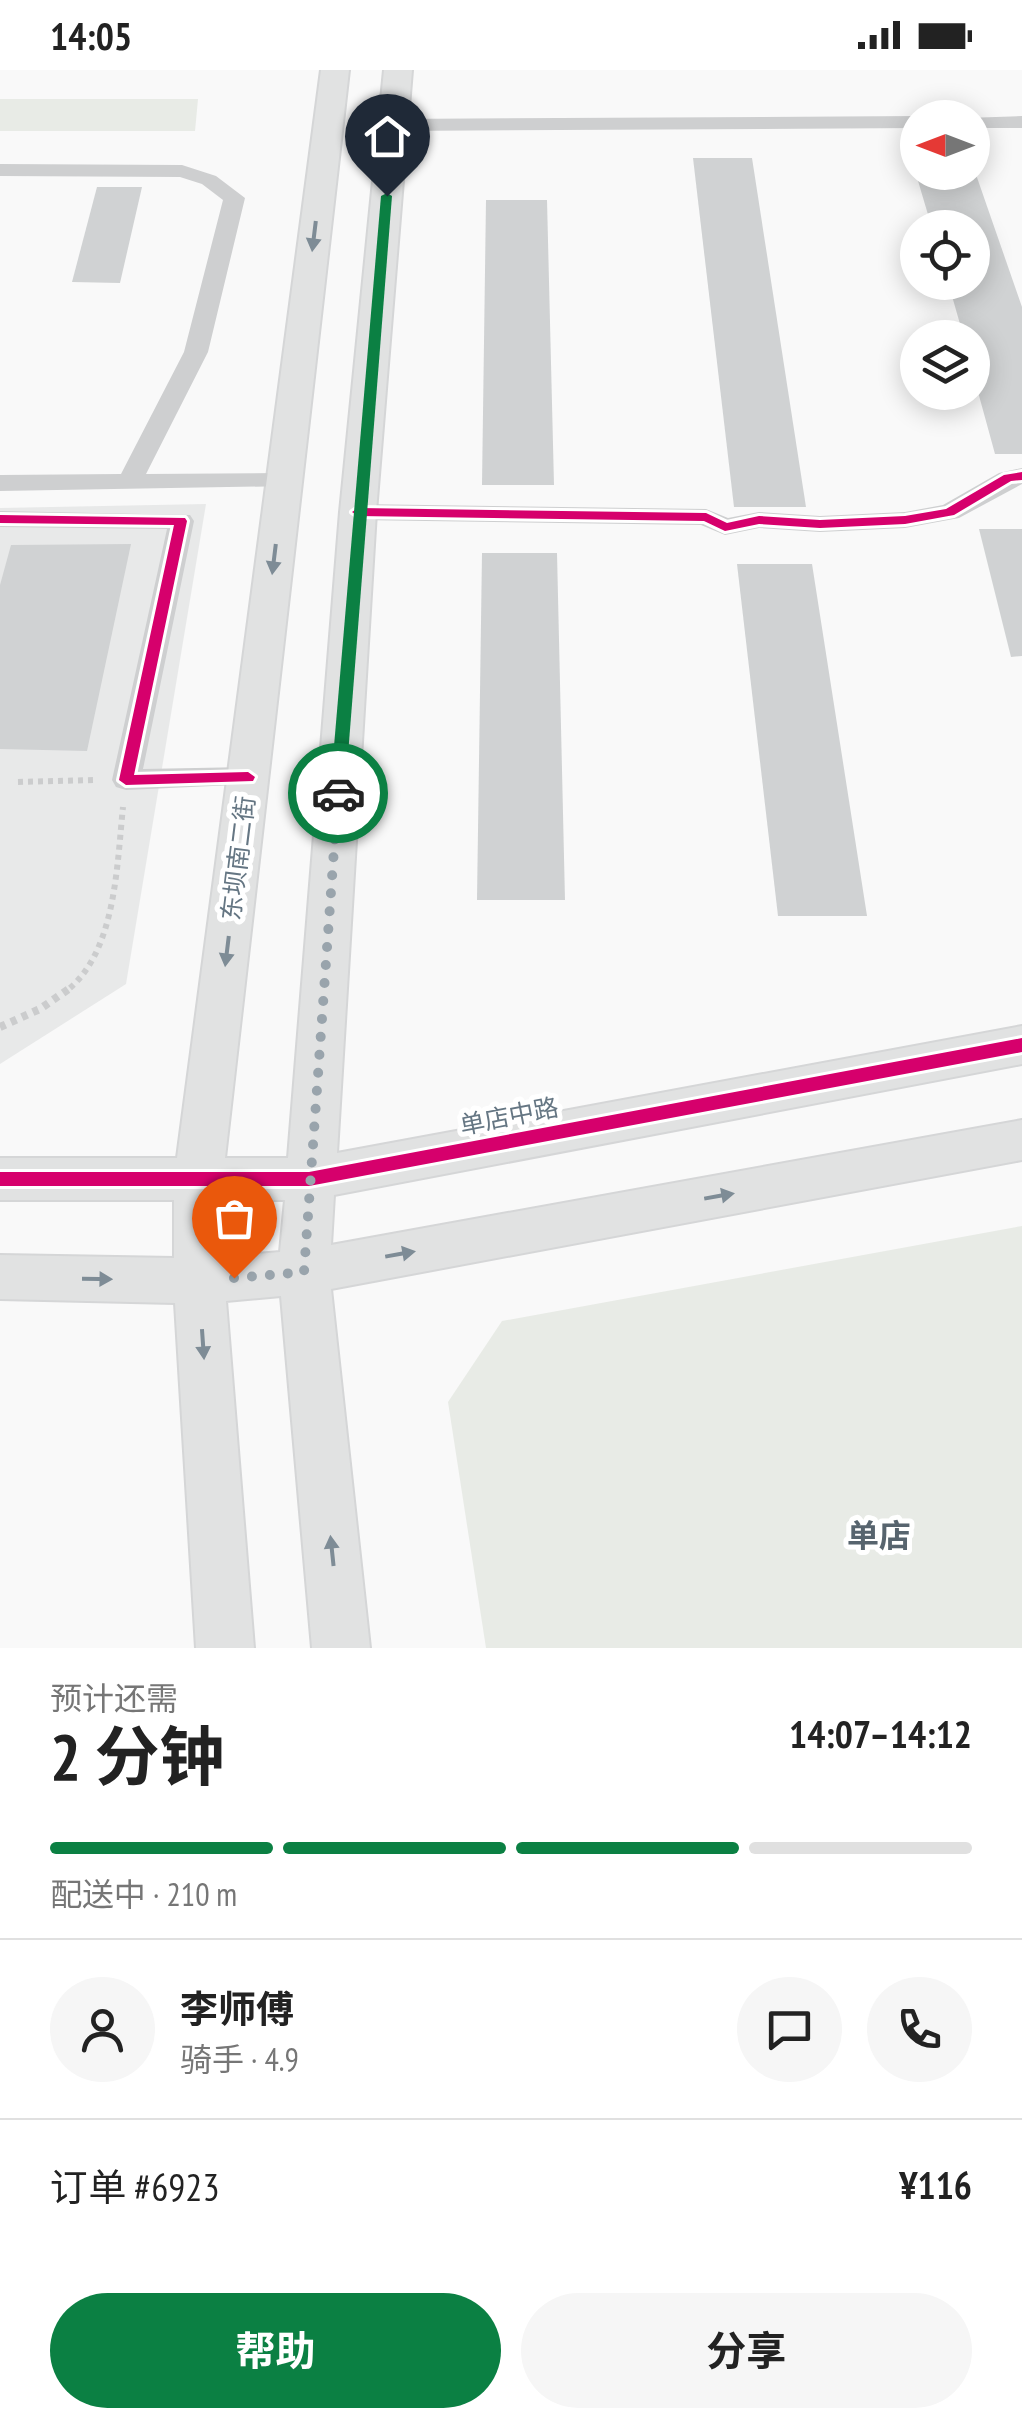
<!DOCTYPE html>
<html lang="zh">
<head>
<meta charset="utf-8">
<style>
  :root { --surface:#fff; --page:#f6f6f6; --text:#222; --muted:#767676; --line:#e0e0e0; --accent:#0b8043 }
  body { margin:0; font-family:"PT Sans Narrow","Noto Sans SC",sans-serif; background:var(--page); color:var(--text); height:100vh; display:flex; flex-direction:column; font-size:38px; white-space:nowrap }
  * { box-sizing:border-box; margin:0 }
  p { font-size:32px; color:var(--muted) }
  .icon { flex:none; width:55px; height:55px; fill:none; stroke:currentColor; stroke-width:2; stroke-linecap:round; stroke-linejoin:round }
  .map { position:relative; height:1578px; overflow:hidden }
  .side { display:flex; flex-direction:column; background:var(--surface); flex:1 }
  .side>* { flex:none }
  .needle { width:65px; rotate:270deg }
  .buttons { position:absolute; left:900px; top:30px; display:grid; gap:20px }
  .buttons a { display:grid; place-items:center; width:90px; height:90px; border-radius:50%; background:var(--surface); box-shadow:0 5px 25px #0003; font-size:50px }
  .pin { position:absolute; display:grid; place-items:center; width:85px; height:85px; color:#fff; margin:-102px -42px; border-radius:50% 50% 50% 0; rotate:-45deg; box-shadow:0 0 10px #0007 }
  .pin .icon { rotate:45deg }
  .courier { position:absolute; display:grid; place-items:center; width:100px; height:100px; margin:-50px; border:8px solid #0b8043; border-radius:50%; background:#fff; color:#222; box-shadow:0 2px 12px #0007 }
  .overview em { font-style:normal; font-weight:700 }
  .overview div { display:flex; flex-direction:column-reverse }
  .overview { display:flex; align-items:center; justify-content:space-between; height:170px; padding:0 50px }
  h1 { font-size:65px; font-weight:700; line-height:75px }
  .bar { display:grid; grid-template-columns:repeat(4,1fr); gap:15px 10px; align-content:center; height:120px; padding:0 50px }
  .bar i { height:12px; border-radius:8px; background:var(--line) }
  .bar .selected { background:var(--accent) }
  .bar p { grid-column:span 4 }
  .line { display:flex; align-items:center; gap:25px; padding:0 50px; border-top:2px solid var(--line) }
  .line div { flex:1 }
  .round { display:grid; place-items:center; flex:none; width:105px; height:105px; border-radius:52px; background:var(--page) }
  .button { display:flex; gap:20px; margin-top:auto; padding:20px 50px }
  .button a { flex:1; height:115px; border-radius:60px; background:var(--accent); color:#fff; font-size:40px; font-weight:700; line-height:115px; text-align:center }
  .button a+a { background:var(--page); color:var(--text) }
  .status { display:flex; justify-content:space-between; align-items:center; height:70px; padding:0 50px; background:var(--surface); direction:ltr }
  .status svg { height:28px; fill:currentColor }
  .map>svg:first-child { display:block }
</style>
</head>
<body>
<div class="status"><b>14:05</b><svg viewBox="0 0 49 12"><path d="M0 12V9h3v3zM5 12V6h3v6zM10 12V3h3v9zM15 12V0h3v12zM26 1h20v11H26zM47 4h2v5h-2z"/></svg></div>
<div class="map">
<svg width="1022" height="1578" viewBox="0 0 1022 1578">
  <rect width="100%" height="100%" fill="#f9f9f9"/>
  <!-- built -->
  <path fill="#e8e9e9" d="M 206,434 L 126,914 L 0,994 L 0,438 Z"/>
  <!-- green -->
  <g fill="#e8ebe6">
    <path d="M 0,29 L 198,29 L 195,61 L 0,61 Z"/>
    <path d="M 1022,1156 L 1022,1578 L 486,1578 L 448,1332 L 502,1251 Z"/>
  </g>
  <!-- building -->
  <g fill="#d0d2d3">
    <path d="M 693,88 L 752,88 L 806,437 L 734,437 Z"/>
    <path d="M 972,93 L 1022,237 L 1022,384 L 995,384 L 972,300 L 972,268 L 964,268 L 948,212 L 972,212 L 972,158 L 932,158 L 913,94 L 918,94 L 918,102 L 972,102 Z"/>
    <path d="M 97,117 L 142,117 L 120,213 L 72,212 Z"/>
    <path d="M 486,130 L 547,130 L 554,415 L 482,415 Z"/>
    <path d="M 979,459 L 1022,459 L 1022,586 L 1011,587 Z"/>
    <path d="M 131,474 L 87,681 L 0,679 L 0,515 L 11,475 Z"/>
    <path d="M 482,483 L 557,483 L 565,830 L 477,830 Z"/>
    <path d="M 737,494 L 812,494 L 867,846 L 778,846 Z"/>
  </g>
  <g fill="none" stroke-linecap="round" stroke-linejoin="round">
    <defs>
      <path id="secondary" d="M 321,0 L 349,0 L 225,1088 L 288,1088 L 340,442 L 384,0 L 412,0 L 376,442 L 337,1083 L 1022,956 L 1022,994 L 334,1125 L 331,1175 L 1022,1050 L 1022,1090 L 331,1219 L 370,1578 L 312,1578 L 281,1226 L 226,1231 L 254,1578 L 196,1578 L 175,1233 L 0,1229 L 0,1185 L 174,1188 L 174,1130 L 0,1130 L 0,1088 L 177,1088 ZM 223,1130 L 285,1130 L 280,1182 L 224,1187 Z"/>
    </defs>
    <!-- secondary casing -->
    <use href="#secondary" stroke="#d5d6d7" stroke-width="4"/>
    <!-- path-far1 -->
    <g stroke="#cbcccd" stroke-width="6" stroke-dasharray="5 5" stroke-linecap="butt">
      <path d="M 18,712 L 96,710"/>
      <path d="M 70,918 C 116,878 117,794 123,737"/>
    </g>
    <!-- path -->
    <path stroke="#cbcccd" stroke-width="8" stroke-dasharray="6 6" stroke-linecap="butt" d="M 0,957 L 40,939 L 73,916"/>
    <!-- street -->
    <g fill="#cecfd0" fill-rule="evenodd">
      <path d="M 918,46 L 924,48 L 918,48 L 918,58 L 393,61 L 383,55 L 393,49 Z"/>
      <path d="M 1022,46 L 1022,58 L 972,58 L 972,48 L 966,48 Z"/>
      <path d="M 0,94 L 182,95 L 216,106 L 245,128 L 208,282 L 146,404 L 283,403 L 292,406 L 295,411 L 292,416 L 0,421 L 0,405 L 121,404 L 184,282 L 223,130 L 202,114 L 180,107 L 0,106 Z"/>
      <path d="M 1022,398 L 1022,414 L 959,448 L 905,458 L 820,462 L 759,458 L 725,465 L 701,455 L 358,450 L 345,442 L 358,434 L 706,439 L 728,448 L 759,442 L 820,446 L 905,442 L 943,435 L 999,403 Z"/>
      <path d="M 0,441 L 190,445 L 194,451 L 143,699 L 248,697 L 258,700 L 262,707 L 258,714 L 126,720 L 116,717 L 112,710 L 167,459 L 0,457 Z"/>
    </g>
    <!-- secondary -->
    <use href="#secondary" fill="#e1e2e2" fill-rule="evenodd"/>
    <defs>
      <g id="cycleway">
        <path d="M 1022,402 L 1022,410 L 1011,411 L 954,445 L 905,454 L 820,458 L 759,454 L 725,461 L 704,451 L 358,446 L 352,442 L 358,438 L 706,443 L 727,453 L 759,446 L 820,450 L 905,446 L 946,439 L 1004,405 Z"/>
        <path d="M 0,445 L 185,448 L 187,451 L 134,705 L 248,702 L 255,707 L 253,711 L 126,715 L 119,710 L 174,455 L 0,453 Z"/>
        <path d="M 1022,968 L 1022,982 L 309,1116 L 0,1116 L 0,1102 L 309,1102 Z"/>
      </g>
    </defs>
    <!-- cycleway casing -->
    <use href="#cycleway" stroke="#fff" stroke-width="6"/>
    <!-- cycleway -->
    <use href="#cycleway" fill="#d6006c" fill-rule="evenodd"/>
  </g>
  <!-- one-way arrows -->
  <defs><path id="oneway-solid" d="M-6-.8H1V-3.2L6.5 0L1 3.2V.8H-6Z" transform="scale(2.5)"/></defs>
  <g fill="#7e8c96">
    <use href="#oneway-solid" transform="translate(314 166) rotate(97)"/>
    <use href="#oneway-solid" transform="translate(274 489) rotate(97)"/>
    <use href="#oneway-solid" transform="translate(227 881) rotate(97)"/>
    <use href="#oneway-solid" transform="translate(719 1126) rotate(-10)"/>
    <use href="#oneway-solid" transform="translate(400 1184) rotate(-10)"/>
    <use href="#oneway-solid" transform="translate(97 1209) rotate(1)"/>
    <use href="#oneway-solid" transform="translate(203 1274) rotate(86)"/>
    <use href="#oneway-solid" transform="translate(332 1481) rotate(-96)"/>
  </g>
  <!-- route -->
  <path fill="#0b8043" d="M 387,123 L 392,126 L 345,723 L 338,728 L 330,723 L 381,126 Z"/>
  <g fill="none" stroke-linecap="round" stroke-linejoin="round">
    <!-- done -->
    <path stroke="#99a4ac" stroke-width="10" stroke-dasharray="0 18" d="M 234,1208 L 304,1202 L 338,723"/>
  </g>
  <g text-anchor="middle" stroke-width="10" stroke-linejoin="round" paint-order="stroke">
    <!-- street labels -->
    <g font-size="25" fill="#657683" stroke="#fff">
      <text transform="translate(238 788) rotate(-83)" y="9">东坝南二街</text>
      <text transform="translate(509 1046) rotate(-11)" y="9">单店中路</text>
    </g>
    <!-- near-neighbourhood labels -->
    <g font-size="32" font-weight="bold" fill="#57646e" stroke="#fff">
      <text x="879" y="1477">单店</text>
    </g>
  </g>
</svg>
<div class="buttons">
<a><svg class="needle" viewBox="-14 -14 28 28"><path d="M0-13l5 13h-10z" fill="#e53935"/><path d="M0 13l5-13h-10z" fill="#767676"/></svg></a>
<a><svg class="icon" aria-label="locate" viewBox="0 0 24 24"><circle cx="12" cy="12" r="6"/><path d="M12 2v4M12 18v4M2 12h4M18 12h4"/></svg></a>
<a><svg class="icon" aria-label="layers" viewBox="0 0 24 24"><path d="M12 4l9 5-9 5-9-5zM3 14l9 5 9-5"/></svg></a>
</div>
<div class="pin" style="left:234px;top:1208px;background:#ea580c"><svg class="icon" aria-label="bag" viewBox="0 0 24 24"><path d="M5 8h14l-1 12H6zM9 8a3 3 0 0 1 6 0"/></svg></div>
<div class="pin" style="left:387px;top:126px;background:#1f2937"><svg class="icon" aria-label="home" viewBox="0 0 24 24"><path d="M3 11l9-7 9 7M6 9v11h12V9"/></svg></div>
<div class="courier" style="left:338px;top:723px"><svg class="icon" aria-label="car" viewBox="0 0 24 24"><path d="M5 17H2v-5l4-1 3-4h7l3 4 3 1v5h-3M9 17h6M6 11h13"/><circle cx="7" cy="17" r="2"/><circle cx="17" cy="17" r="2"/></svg></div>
</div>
<section class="side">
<div class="overview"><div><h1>2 分钟</h1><p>预计还需</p></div><em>14:07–14:12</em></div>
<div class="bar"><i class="selected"></i><i class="selected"></i><i class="selected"></i><i></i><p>配送中 · 210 m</p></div>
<div class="line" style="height:180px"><a class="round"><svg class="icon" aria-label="person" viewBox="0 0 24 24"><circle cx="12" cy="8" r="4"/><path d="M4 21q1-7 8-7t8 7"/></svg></a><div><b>李师傅</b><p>骑手 · 4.9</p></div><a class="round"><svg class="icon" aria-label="chat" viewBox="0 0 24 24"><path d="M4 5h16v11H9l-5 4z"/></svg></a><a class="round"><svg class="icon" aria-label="phone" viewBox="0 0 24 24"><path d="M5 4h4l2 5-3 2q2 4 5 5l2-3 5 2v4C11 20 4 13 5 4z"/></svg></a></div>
<div class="line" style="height:130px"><div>订单 #6923</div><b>¥116</b></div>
<div class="button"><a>帮助</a><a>分享</a></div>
</section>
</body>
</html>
